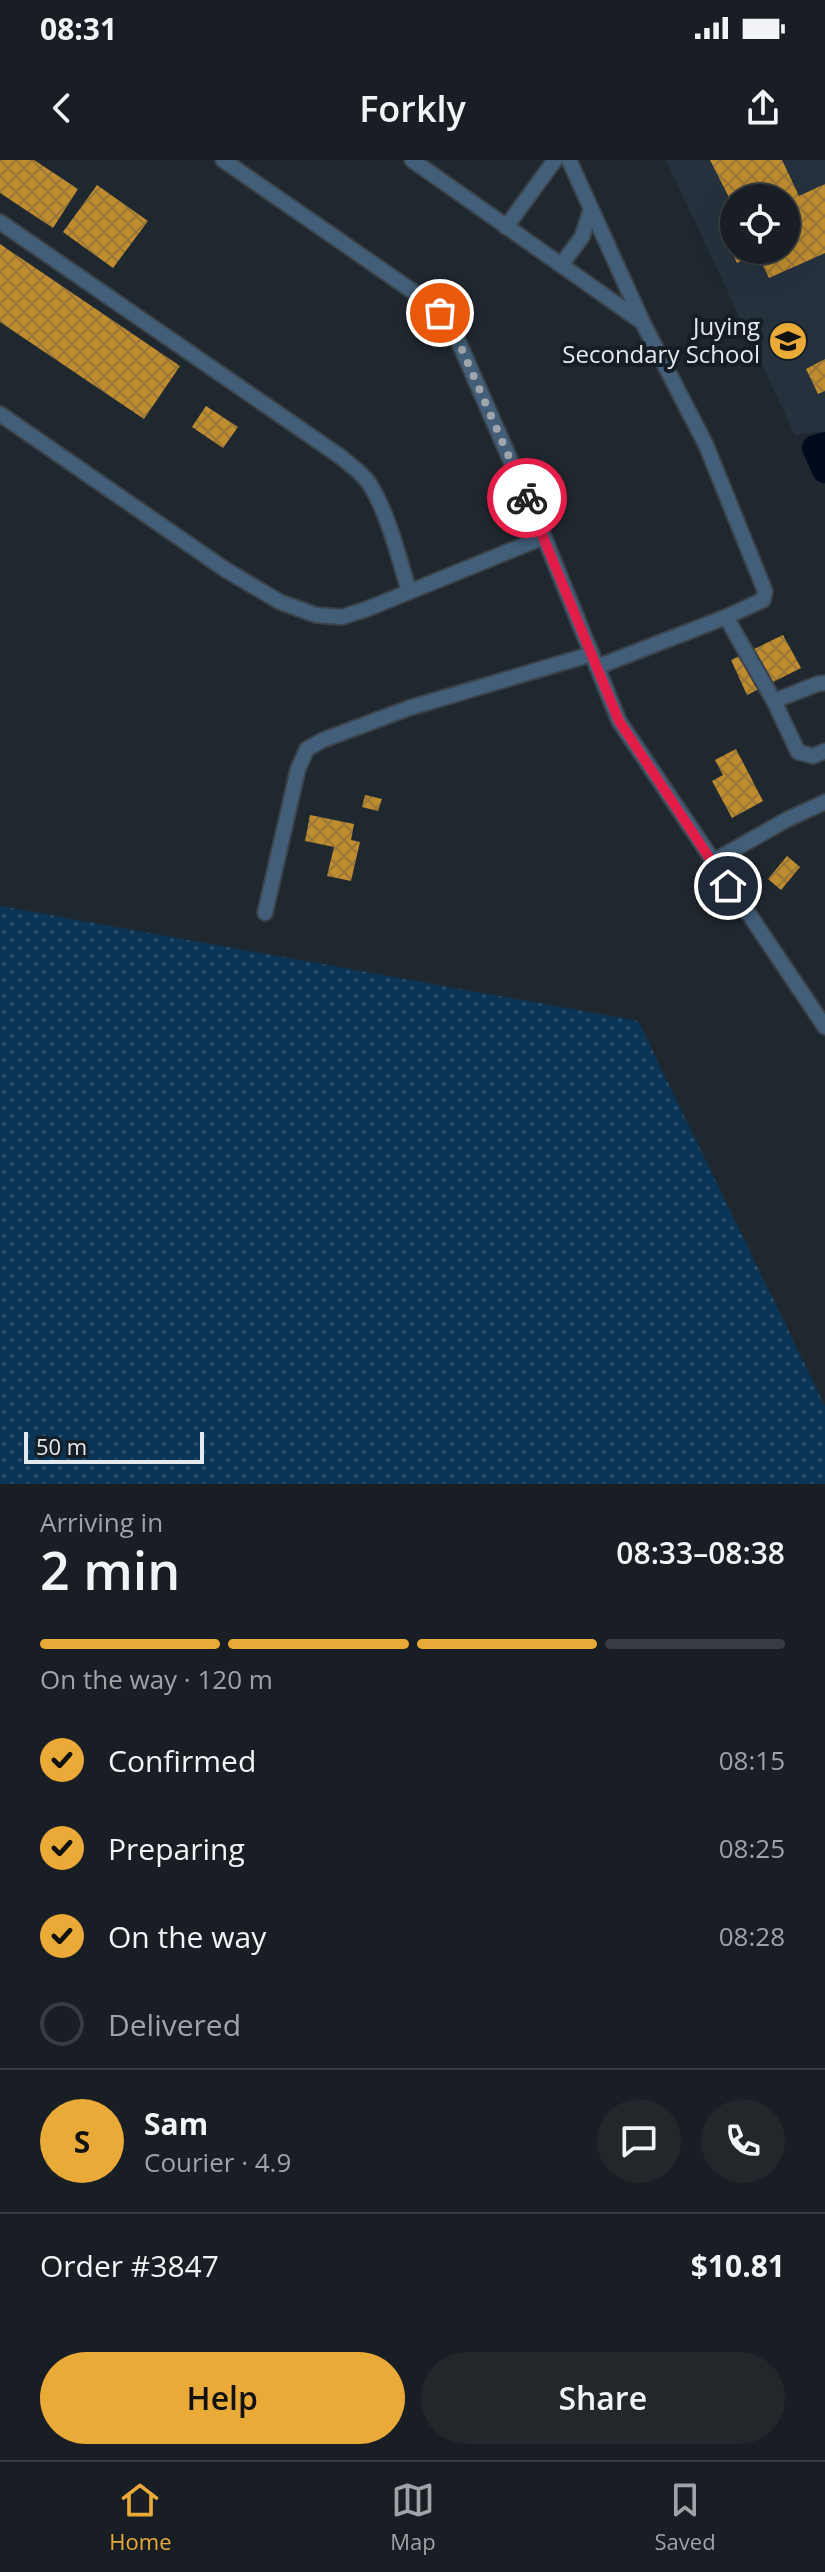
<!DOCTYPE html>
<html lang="en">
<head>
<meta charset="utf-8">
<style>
  :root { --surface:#181e23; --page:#21272b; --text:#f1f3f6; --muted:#9fa2a6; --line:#363c41; --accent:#e9aa38 }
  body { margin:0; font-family:"Open Sans",sans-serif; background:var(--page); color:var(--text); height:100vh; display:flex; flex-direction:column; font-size:30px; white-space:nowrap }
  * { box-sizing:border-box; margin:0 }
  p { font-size:26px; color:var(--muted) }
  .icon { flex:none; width:44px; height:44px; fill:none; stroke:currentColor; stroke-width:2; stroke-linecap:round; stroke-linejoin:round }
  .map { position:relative; height:1324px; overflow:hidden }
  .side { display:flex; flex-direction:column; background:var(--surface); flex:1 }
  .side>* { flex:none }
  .fabs { position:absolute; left:720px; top:24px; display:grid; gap:16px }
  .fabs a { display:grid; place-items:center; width:80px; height:80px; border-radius:50%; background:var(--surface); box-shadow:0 8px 32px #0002,0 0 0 2px var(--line); font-size:40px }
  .scale { position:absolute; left:24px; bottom:20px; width:180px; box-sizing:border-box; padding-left:8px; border:4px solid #e4e9ee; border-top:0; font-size:22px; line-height:28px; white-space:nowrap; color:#e4e9ee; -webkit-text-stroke:6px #161e25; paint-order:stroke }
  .pin { position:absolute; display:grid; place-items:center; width:68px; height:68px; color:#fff; margin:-34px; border:4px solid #fff; border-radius:50%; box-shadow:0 2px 8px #0007 }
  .courier { position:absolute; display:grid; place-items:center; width:80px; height:80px; margin:-40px; border:6px solid #e11d48; border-radius:50%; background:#fff; color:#222; box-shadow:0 2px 10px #0007 }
  .summary em { font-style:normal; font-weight:600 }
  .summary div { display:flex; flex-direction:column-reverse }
  .summary { display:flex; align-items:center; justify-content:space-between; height:136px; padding:0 40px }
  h1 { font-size:52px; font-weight:600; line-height:60px }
  .bar { display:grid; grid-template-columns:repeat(4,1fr); gap:12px 8px; align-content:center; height:96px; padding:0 40px }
  .bar i { height:10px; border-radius:6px; background:var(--line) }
  .bar .selected { background:var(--accent) }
  .bar p { grid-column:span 4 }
  .line { display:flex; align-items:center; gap:20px; padding:0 40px; border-top:2px solid var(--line) }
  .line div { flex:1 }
  .round { display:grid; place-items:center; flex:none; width:84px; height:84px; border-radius:42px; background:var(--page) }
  ol { padding:0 40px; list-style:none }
  li { display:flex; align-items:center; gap:24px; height:88px }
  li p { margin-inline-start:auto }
  li .icon { padding:8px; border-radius:50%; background:var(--accent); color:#111; stroke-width:4 }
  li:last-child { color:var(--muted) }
  li i { width:44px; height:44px; border:4px solid var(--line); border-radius:50% }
  .button { display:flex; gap:16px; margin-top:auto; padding:16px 40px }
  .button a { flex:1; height:92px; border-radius:48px; background:var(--accent); color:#111; font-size:32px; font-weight:600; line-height:92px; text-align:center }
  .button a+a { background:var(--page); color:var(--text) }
  .status { display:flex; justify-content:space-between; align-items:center; height:56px; padding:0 40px; background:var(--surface); direction:ltr }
  .status svg { height:22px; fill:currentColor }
  header { display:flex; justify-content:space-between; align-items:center; height:104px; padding:0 40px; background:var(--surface); font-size:36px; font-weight:600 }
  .dock { display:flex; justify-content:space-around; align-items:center; height:112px; border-top:2px solid var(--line); background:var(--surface); font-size:22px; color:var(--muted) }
  .dock a { display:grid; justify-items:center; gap:4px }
  .dock .selected { color:var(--accent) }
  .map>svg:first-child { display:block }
</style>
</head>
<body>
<div class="status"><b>08:31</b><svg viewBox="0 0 49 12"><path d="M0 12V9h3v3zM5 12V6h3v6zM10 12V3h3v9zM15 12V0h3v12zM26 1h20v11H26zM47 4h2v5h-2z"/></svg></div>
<header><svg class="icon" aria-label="back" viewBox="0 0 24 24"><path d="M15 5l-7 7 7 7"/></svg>Forkly<svg class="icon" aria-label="share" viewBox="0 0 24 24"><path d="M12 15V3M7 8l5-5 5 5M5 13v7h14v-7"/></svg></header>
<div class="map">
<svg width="825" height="1324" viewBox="0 0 825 1324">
  <defs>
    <pattern id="grass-dots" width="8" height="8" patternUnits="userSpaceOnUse" patternTransform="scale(2)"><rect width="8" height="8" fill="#0a3556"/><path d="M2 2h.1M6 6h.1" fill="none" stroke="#2e526f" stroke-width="1.8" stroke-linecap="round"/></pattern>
    <pattern id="building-cross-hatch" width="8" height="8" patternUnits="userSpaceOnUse" patternTransform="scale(2)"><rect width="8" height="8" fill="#bf8c30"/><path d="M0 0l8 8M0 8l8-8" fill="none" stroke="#9a7737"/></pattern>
  </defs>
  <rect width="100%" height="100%" fill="#20282f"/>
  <!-- built -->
  <path fill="#25323e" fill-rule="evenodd" d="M 666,0 L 825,0 L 825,274 L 815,272 L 795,275 ZM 734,38 L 786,38 L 786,90 L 734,90 Z"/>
  <!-- grass -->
  <path fill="url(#grass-dots)" d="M 0,746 L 638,861 L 825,1246 L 825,1324 L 0,1324 Z"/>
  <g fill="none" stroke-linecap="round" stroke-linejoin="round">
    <!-- canal -->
    <path stroke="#000c1e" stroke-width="26" d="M 825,285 L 815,288 L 825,310"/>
  </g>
  <!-- building -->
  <g fill="url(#building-cross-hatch)">
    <path d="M 0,0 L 34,0 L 78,29 L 53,68 L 0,33 Z"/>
    <path d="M 710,0 L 782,0 L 799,36 L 825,24 L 825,93 L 769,118 L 757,93 L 737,103 L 722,72 L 734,67 L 734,90 L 786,90 L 786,38 L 734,38 L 734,47 Z"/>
    <path d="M 97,25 L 148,61 L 113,108 L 63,72 Z"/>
    <path d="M 0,84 L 180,206 L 144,259 L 0,162 Z"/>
    <path d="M 825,199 L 825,231 L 818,234 L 806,209 Z"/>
    <path d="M 206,246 L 238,267 L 223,288 L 192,267 Z"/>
    <path d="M 783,475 L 801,508 L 747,535 L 731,500 Z"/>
    <path d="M 736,589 L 763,641 L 732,658 L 712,621 L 723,615 L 715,600 Z"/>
    <path d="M 365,635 L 382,639 L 378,651 L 362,647 Z"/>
    <path d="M 310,655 L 354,664 L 351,680 L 360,682 L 351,721 L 327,716 L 334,687 L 305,681 Z"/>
    <path d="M 787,696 L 800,707 L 781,730 L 768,719 Z"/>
  </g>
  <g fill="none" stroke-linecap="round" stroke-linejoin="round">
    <defs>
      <g id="service">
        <path d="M 223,0 L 421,137 L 453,169 L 544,377 L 619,561 L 825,867"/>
        <path d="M 412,0 L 642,162"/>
        <path d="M 569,0 L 643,163 L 706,285 L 765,431 L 763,440 L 726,457 L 597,507"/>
        <path d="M 0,62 L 341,297 C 350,305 362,313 369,323 C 389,355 398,396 409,431"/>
        <path d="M 506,67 L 555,0"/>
        <path d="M 561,105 L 582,77 L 591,49"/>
        <path d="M 0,254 L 226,410 L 280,442 L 316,455 L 342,457 L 367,449 L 544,377"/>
        <path d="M 726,457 L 774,541 L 798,592 L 813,596 L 825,591"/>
        <path d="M 774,541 L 817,524 L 825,523"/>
        <path d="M 712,702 L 786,660 L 825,642"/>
        <path d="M 265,753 L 298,609 L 307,589 L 323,580 L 409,548 L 592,494"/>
      </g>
    </defs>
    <!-- service casing -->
    <use href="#service" stroke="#3b434a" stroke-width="18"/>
    <!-- service -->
    <use href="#service" stroke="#425e79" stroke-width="14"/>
  </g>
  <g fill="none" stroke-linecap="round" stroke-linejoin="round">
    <!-- done -->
    <path stroke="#9fa5ab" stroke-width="8" stroke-dasharray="0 14.4" d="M 440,153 L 453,169 L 527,338"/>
    <!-- route -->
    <path stroke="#e11d48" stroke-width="10" d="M 527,338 L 619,561 L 728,726"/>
  </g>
  <!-- icons -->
  <defs>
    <symbol id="school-disc" viewBox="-11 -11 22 22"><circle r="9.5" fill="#e9aa38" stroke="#161e25"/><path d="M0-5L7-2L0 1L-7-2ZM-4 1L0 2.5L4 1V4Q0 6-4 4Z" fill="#111"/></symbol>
  </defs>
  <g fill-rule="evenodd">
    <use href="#school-disc" x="766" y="159" width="44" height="44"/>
  </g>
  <g text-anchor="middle" stroke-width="8" stroke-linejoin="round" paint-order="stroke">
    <!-- poi labels -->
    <g font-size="24" fill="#e4e9ee" stroke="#161e25" text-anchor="end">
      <text x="760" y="175">Juying<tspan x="760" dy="28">Secondary School</tspan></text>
    </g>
  </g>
</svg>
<div class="fabs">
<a><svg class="icon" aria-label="locate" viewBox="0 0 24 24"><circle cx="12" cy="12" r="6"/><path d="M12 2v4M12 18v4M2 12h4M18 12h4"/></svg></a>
</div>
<div class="scale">50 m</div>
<div class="pin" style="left:440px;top:153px;background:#ea580c"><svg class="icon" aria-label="bag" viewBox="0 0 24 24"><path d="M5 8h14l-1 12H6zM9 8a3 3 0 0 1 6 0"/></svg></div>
<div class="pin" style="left:728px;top:726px;background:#1f2937"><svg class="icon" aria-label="home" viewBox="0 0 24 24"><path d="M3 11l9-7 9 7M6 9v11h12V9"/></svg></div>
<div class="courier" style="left:527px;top:338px"><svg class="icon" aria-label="bike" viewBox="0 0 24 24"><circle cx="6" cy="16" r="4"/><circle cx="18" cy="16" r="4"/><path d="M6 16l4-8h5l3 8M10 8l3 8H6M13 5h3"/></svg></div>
</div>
<section class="side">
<div class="summary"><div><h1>2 min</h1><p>Arriving in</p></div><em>08:33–08:38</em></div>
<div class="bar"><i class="selected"></i><i class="selected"></i><i class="selected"></i><i></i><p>On the way · 120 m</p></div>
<ol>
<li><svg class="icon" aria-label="check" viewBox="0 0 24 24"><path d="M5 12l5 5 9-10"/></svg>Confirmed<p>08:15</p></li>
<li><svg class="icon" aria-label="check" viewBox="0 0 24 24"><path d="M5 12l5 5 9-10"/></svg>Preparing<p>08:25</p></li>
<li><svg class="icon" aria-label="check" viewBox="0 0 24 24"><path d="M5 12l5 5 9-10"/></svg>On the way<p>08:28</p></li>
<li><i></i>Delivered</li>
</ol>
<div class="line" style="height:144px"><b class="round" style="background:var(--accent);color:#111">S</b><div><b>Sam</b><p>Courier · 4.9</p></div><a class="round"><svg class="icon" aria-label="chat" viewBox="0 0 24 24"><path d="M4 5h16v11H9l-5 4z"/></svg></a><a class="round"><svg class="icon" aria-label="phone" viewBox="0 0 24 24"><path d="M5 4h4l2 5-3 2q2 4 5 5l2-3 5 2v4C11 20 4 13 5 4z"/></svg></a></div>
<div class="line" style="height:104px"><div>Order #3847</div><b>$10.81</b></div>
<div class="button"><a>Help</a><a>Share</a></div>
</section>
<nav class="dock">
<a class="selected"><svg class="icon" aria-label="home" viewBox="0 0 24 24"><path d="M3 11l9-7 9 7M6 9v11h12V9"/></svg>Home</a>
<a><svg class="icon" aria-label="map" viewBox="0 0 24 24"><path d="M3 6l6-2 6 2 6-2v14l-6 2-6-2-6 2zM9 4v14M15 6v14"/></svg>Map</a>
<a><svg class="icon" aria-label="saved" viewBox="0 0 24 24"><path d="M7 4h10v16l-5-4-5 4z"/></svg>Saved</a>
</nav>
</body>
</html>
